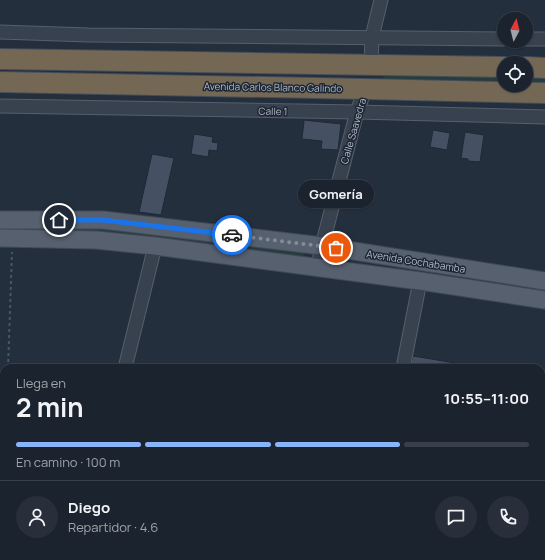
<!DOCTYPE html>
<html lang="es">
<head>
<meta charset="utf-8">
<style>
  :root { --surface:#1b232e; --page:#282f3a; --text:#f1f3f6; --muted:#a0a4aa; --line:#39404a; --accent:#8ab4f8 }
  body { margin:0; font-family:Manrope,sans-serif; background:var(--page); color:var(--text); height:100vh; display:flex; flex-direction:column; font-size:15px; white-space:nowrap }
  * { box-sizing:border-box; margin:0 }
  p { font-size:13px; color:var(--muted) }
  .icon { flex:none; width:22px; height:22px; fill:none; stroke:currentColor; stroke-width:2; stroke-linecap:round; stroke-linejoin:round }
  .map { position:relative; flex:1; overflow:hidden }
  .side { position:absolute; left:0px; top:364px; width:545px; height:196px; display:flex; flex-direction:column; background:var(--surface); border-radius:12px 12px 0 0; box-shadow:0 1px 3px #0004,0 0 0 1px var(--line) }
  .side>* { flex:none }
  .needle { width:26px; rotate:7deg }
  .buttons { position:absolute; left:497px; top:12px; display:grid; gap:8px }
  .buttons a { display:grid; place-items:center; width:36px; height:36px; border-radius:50%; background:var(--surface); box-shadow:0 1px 3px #0004,0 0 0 1px var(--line); font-size:20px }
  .pin { position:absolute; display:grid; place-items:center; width:34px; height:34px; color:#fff; margin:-17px; border:2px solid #fff; border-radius:50%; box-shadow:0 1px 4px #0007 }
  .courier { position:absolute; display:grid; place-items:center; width:40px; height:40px; margin:-20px; border:3px solid #1a73e8; border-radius:50%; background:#fff; color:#222; box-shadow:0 1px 5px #0007 }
  .bubble { position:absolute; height:28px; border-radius:14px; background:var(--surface); box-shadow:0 1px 3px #0004,0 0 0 1px var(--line); font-size:13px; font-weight:700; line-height:28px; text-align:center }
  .head em { font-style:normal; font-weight:700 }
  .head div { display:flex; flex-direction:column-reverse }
  .head { display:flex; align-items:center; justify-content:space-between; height:68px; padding:0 16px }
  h1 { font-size:26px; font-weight:700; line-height:30px }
  .bar { display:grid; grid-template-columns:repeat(4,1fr); gap:6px 4px; align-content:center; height:48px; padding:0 16px }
  .bar i { height:5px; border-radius:3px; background:var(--line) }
  .bar .on { background:var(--accent) }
  .bar p { grid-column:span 4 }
  .line { display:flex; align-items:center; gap:10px; padding:0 16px; border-top:1px solid var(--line) }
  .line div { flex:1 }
  .round { display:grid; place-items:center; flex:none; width:42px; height:42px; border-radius:21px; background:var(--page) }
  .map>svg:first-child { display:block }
</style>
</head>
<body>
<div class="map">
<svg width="545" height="560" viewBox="0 0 545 560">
  <rect width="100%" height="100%" fill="#242f3e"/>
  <!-- green -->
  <g fill="#263c3f">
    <path d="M 384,74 L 504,76 L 504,81 L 383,79 Z"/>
    <rect x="526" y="77" width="19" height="5"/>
    <path d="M 0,225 L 89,227 L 305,252 L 303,261 L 0,233 Z"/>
  </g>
  <!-- building -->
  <g fill="#455162" stroke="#1f2835">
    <path d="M 303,120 L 341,124 L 338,150 L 321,149 L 322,141 L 302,139 L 304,121 Z"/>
    <path d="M 433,130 L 450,133 L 447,150 L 430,147 Z"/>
    <path d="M 465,132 L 484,135 L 480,162 L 468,161 L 468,159 L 461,158 Z"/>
    <path d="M 194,134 L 213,137 L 212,142 L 218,143 L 217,151 L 209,150 L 208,157 L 191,154 Z"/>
    <path d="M 152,154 L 174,158 L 161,215 L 139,212 Z"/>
    <path d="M 413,356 L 461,364 L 460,368 L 410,368 Z"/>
    <path d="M 448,556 L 529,556 L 528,560 L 447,560 Z"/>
  </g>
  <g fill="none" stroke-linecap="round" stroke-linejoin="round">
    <defs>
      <g id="minor">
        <path d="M 0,32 L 88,35 L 504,39"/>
        <path d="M 526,39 L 545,39"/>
        <path d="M 371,65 L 372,37 L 381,0"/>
        <path d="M 0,106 L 357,112 L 545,117"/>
        <path d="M 318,267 L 322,246 L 357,112 L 365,89"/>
        <path d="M 125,368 L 155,246"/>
        <path d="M 403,368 L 420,281"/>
        <path d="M 0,394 L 4,394"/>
        <path d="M 235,560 L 236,556"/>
        <path d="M 365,560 L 366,556"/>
      </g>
      <g id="major">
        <path d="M 0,220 L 103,220 L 322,246 L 545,281"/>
        <path d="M 0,238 L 96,240 L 155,246 L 420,281 L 545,300"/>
      </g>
      <g id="highway">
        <path d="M 0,59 L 504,67"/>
        <path d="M 526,67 L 545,68"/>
        <path d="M 0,82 L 365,89 L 545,93"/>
      </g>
    </defs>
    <!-- minor casing -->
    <use href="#minor" stroke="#565f6c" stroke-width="15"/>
    <!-- major casing -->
    <use href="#major" stroke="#414a57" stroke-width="19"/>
    <!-- highway casing -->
    <use href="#highway" stroke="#434c59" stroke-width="22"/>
    <!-- path -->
    <path stroke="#44595c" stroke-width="2" stroke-dasharray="3 3" stroke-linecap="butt" d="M 8,368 L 12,252"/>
    <!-- minor -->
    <use href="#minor" stroke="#38414e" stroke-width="13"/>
    <!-- major -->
    <use href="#major" stroke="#56606e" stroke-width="17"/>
    <!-- highway -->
    <use href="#highway" stroke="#746855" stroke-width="20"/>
  </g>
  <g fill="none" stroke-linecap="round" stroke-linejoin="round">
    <!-- done -->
    <path stroke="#828b98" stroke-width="4" stroke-dasharray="0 7.2" d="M 232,235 L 336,248"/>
    <!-- route -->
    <path stroke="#1a73e8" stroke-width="5" d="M 59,220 L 103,220 L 232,235"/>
  </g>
  <g text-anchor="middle" stroke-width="3" stroke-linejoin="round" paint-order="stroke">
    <!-- street labels -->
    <g font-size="10" fill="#b4bcc9" stroke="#1d2633">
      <text transform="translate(273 87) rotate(1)" y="4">Avenida Carlos Blanco Galindo</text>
      <text transform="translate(273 111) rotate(1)" y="4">Calle 1</text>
      <text transform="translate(353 131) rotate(-74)" y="4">Calle Saavedra</text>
      <text transform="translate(416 261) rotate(9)" y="4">Avenida Cochabamba</text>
    </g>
  </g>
</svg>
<div class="buttons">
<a><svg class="needle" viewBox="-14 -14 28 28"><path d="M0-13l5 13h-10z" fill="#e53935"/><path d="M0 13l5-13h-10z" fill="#a0a4aa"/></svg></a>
<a><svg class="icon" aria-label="locate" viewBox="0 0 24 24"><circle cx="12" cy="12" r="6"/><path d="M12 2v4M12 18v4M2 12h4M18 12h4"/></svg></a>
</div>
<div class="pin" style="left:336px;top:248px;background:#ea580c"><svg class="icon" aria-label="bag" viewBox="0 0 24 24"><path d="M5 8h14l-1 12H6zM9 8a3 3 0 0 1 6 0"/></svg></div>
<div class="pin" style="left:59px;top:220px;background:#1f2937"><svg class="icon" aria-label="home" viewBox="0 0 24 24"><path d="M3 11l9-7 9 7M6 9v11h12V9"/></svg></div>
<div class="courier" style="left:232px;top:235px"><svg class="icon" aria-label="car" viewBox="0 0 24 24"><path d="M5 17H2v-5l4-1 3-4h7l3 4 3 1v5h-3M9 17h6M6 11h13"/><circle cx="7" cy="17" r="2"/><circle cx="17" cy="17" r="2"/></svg></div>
<div class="bubble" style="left:298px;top:180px;width:76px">Gomería</div>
<section class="side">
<div class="head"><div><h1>2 min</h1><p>Llega en</p></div><em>10:55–11:00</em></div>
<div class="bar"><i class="on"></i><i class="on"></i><i class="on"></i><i></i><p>En camino · 100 m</p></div>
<div class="line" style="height:72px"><a class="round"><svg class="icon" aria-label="person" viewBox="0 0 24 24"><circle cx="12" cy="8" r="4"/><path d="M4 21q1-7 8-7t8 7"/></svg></a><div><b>Diego</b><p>Repartidor · 4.6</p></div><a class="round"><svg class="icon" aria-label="chat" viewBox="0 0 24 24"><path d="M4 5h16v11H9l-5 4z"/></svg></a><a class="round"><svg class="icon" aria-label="phone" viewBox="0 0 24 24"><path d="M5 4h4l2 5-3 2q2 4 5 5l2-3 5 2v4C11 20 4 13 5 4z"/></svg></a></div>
</section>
</div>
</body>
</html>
